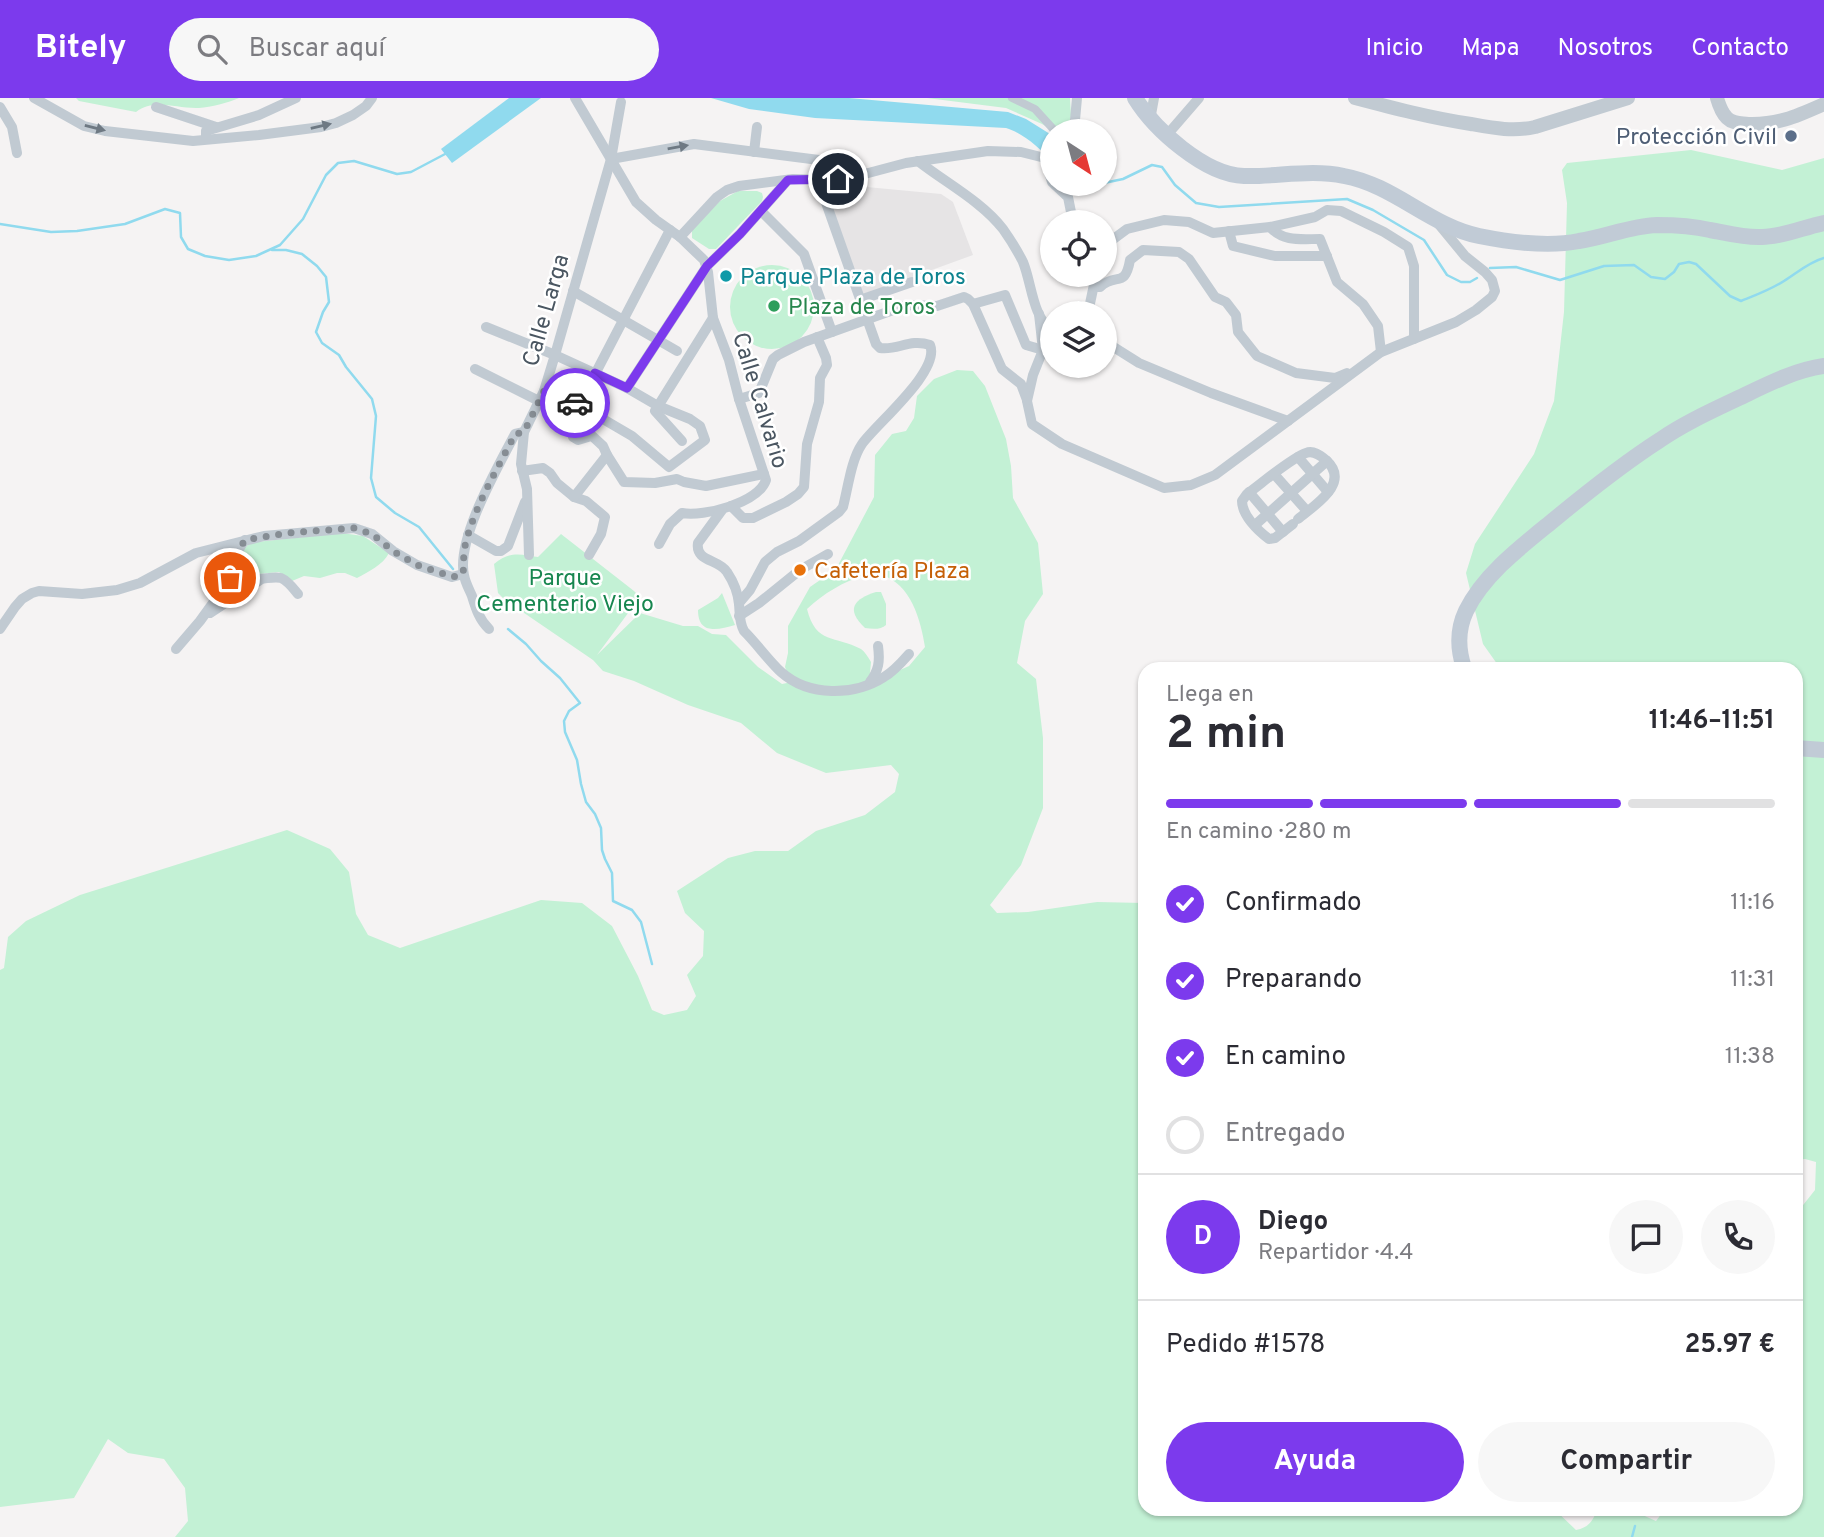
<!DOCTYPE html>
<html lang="es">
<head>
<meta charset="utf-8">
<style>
  :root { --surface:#fff; --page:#f7f7f7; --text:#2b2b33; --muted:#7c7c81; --line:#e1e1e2; --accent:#7c3aed }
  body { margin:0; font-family:Overpass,sans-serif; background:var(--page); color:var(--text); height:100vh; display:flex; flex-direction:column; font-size:26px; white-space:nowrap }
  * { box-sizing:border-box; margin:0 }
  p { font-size:23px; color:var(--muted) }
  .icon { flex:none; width:38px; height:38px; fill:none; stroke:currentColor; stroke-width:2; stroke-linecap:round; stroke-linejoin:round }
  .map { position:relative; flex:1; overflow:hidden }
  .sheet { position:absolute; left:1138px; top:564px; width:665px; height:854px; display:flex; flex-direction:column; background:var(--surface); border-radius:21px; box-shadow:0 2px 5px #0004 }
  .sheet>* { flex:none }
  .needle { width:46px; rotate:144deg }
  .buttons { position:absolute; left:1040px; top:21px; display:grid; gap:14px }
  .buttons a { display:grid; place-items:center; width:77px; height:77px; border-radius:50%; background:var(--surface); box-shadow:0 2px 5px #0004; font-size:35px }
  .pin { position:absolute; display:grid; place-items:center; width:60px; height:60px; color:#fff; margin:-30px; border:4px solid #fff; border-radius:50%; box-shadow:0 2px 7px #0007 }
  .courier { position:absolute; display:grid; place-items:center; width:70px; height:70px; margin:-35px; border:5px solid #7c3aed; border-radius:50%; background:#fff; color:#222; box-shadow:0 2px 9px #0007 }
  .overview em { font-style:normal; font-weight:700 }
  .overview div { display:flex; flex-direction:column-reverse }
  .overview { display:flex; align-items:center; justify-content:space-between; height:119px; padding:0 28px }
  h1 { font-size:46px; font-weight:700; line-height:52px }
  .bar { display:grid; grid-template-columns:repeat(4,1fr); gap:10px 7px; align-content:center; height:84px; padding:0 28px }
  .bar i { height:9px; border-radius:5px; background:var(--line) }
  .bar .on { background:var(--accent) }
  .bar p { grid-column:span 4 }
  .line { display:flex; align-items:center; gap:18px; padding:0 28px; border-top:2px solid var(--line) }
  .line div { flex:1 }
  .round { display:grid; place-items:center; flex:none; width:74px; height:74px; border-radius:37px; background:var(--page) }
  ol { padding:0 28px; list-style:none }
  li { display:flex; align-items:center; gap:21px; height:77px }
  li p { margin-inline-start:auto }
  li .icon { padding:7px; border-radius:50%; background:var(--accent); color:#fff; stroke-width:4 }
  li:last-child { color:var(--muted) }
  li i { width:38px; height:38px; border:4px solid var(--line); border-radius:50% }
  .primary-button { display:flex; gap:14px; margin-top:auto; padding:14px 28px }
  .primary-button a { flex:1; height:80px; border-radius:42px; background:var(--accent); color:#fff; font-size:28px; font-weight:700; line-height:80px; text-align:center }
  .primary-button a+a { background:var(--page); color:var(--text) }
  header { display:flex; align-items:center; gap:42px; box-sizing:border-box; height:98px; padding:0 35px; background:var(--accent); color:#fff }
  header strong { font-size:33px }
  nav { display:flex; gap:38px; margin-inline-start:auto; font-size:24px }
  .search { width:490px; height:63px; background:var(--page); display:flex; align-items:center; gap:18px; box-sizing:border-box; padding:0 24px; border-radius:38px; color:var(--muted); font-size:26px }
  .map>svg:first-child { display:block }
</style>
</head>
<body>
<header>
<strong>Bitely</strong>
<div class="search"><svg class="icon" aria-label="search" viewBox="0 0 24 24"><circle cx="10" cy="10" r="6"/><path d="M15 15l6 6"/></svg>Buscar aquí</div>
<nav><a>Inicio</a><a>Mapa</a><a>Nosotros</a><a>Contacto</a></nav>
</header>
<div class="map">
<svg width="1824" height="1439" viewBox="0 0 1824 1439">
  <rect width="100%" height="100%" fill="#f5f3f3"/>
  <!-- education -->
  <path fill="#e6e4e5" d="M 856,88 L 941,96 L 953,104 L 973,157 L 863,197 L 828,97 Z"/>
  <!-- green -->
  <g fill="#c3f1d5" fill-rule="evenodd">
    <path d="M 76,0 L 239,0 C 228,5 211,9 199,10 C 176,11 154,0 136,14 L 79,3 Z"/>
    <path d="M 927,0 L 1070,0 L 1071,17 L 1069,32 L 1054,33 L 1042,26 L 1006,10 Z"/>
    <path d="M 1691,52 L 1782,72 L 1824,60 L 1824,1439 L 175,1439 L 188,1423 L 185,1390 L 164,1361 L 128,1355 L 108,1341 L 74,1400 L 0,1409 L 0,872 L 4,870 L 8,839 L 26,823 L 80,797 L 287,732 L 330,751 L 349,774 L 356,816 L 368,837 L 400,850 L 541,802 L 582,805 L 612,828 L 638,878 L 652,912 L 664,917 L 687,912 L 696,898 L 687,877 L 703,858 L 704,833 L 685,815 L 677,793 L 728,760 L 755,753 L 788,753 L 816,733 L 865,717 L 895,694 L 899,676 L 891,667 L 826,675 L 777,655 L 741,625 L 688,607 L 634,583 L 603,573 L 593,562 L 505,502 L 498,495 L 494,466 C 509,453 520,456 538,459 L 561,436 L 634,493 L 640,499 L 597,557 L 640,515 L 683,528 L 698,528 L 712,536 L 726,537 L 758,569 L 782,586 L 787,585 L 790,581 L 785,569 L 788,555 L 788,528 L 810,489 L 836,471 L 874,399 L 875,357 L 892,336 L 906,333 L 914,320 L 917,298 L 934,281 L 957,272 L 973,273 L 985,288 L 1006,341 L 1011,368 L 1013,400 L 1038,445 L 1043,496 L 1025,523 L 1017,565 L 1036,581 L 1043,640 L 1043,710 L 1021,767 L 990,807 L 997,815 L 1028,814 L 1097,804 L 1144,805 L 1144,1410 L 1553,1410 L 1576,1432 C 1590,1429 1592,1423 1598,1411 L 1629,1411 L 1656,1423 L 1665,1411 L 1796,1410 L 1796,1116 L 1815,1092 L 1816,1064 L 1805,1061 L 1796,1062 L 1796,570 L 1500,570 L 1483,546 L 1466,475 L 1475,446 L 1534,356 L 1554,303 L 1564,214 L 1567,105 L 1562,72 L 1567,65 ZM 865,477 C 870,477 876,476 881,477 C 911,485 921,523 925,549 L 909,568 L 869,586 L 871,564 C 868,559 865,554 861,551 C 835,537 816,547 807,511 C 824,495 843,484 865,477 Z"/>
    <path d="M 738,93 L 757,93 L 762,95 L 763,99 L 762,103 L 716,151 L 709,151 L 692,140 L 692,132 L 720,103 Z"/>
    <circle cx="772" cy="209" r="42"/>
    <path d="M 342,435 L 363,438 L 389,455 C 383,467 368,474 357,480 L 345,475 L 337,475 L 320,480 L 304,478 L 292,483 L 279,474 L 249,477 L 239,467 L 242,452 L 248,447 L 256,444 Z"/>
    <path d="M 876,494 L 881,494 L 886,506 L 886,527 C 881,532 872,531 865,530 C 845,511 854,501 876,494 Z"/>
    <path d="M 722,495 L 735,527 C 718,532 698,537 698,512 L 718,500 Z"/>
  </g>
  <!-- water -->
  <g fill="#90daee">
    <path d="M 509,0 L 541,0 L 452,65 L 441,51 Z"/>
    <path d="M 711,0 L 849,0 L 1008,14 L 1026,21 L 1050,36 L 1052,64 C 1041,51 1023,35 1006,30 L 815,20 L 749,11 Z"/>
  </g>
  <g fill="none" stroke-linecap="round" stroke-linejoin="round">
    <!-- stream -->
    <g stroke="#90daee" stroke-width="2.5">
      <path d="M 1104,85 L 1123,81 L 1152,67 L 1162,69 L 1175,87 L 1196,105 L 1219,109 L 1347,101 L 1373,112 L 1424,142 L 1447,177 L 1461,184 L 1470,184 L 1477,180"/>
      <path d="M 0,126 L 51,134 L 77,133 L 125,126 L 165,111 L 180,115 L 181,139 L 188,151 L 205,158 L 229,162 L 256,158 L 280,147 L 303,121 L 326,77 L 338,65 L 354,63 L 397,76 L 411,74 L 447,55"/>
      <path d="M 272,152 L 286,152 L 302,156 L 317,168 L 326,179 L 329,204 L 323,214 L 316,234 L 322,245 L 339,257 L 346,269 L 372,301 L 376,318 L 371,380 L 376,399 L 395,415 L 419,429 L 453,471"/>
      <path d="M 1490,170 L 1516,169 L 1560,182 L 1604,168 L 1634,167 L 1651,179 L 1665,181 L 1674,174 L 1679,166 L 1689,164 L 1696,166 L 1730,198 L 1741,203 C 1756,197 1770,192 1784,183 C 1797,175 1809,164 1824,160"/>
      <path d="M 508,531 L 526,546 L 541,563 L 560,580 L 580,605 L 569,613 L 564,623 L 565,634 L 577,662 L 581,686 L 586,704 L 595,716 L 601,730 L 602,752 L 605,761 L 612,775 L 613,803 L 632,812 L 641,824 L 652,866"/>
      <path d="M 1632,1439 L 1635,1428"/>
    </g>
    <!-- pedestrian -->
    <path stroke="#c1cad2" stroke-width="8" d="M 1012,0 L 1035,11 L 1055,33"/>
    <!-- minor -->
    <g stroke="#c1cad2" stroke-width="10">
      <path d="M 34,0 L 84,28 L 105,33 L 193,43 L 259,37 L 321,29 L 336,25 L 353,17 L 366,8 L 372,0"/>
      <path d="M 575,0 L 636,104 L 656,122 L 680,139 L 704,162 L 708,174 L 713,220 L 729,262 L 739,301 L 766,382 C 758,405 704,419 682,415 L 670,426 L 659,446"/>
      <path d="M 0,9 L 12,29 L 17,55"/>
      <path d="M 156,9 L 216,29"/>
      <path d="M 1150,22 L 1154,0"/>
      <path d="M 1074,33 L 1077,0"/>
      <path d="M 1167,37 L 1199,0"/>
      <path d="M 206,41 L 206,33 L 259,17 L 296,0"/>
      <path d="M 754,54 L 757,29"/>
      <path d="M 1045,60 L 1052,84"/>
      <path d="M 611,61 L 694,46 L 819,62 L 858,71 L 857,78"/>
      <path d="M 918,63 C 946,85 981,103 1003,131 C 1010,141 1018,154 1023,164 C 1032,186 1032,218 1052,233"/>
      <path d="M 1054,86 L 1068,99 L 1073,124"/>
      <path d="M 761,113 L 804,156 L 832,234"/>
      <path d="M 1270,129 C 1283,144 1301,141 1320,141 L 1337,184 L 1363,206 L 1378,228 L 1381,254"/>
      <path d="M 1229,133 L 1233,148 L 1275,158 L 1327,158"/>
      <path d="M 680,139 L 717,99 L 727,92 L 739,88 L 793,81 L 825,82 L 857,78 L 906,65 L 988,53 L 1021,54 L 1045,60 L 1052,56"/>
      <path d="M 1104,148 L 1127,131 L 1164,122 L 1189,124 L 1213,135 L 1270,129 L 1315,119 L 1327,112 L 1341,113 L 1384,134 L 1408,149 L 1414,168 L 1414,241"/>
      <path d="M 1094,189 L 1100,189 C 1116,174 1125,191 1130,162 L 1143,152 L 1179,154 L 1189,161 L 1215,199 L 1226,204 L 1236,217 L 1238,234 L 1257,258 L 1296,275 L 1335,280 L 1347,275"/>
      <path d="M 573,193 L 677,253"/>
      <path d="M 860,202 L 912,184"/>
      <path d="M 973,206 L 1005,197 L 1026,247 L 1043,252"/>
      <path d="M 1074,215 L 1079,208 L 1089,212"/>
      <path d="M 1088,215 L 1096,177"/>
      <path d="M 1039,216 L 1043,252 L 1033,277 L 1027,303 L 1032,326 L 1062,346 L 1164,390 L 1191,387 L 1215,377 L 1381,254 L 1456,224 L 1476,212 L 1492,199 L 1495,193 L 1492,182 L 1485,174 L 1465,158 L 1437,124"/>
      <path d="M 486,229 L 555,257 L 627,290 L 658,308 L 690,321 L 700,328 L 705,342 L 669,369 L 632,338 L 579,307 L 544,293"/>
      <path d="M 1104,243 L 1139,265 L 1211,295 L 1288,323"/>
      <path d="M 475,271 L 539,303"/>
      <path d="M 627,290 L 707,168 L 740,136 L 788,82"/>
      <path d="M 739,301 L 759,295 L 773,261 L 778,257 L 804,244 L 907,207 L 937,208 L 964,199 L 968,201 L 973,206 L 1002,271 L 1021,286 L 1027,302"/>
      <path d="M 579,307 L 670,132"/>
      <path d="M 573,339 L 578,342 L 588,339 L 590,336 L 603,348 L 607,357"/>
      <path d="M 682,343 L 655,313 L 713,220"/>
      <path d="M 1298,359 L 1328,394"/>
      <path d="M 522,373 L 543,370 L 550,375 L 557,385 L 574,399 L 586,403 L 605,419 L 601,436 L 589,457"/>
      <path d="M 1274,376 L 1307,413"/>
      <path d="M 1249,394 L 1283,434"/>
      <path d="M 574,399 L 607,357 L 624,384 L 655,385 L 677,381 L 684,384 L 706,388 L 764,376"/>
      <path d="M 731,408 L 743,420 L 753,420 L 786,404 L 798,396 L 804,389 L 807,346 L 819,304 L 820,280 L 827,267 L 826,260 L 817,239"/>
      <path d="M 722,412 L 698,445 C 695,464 719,461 727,474 C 733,483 738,495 739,506 C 740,516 739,524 744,533 C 757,546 769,563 781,574 C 809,599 854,598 884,579 C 893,574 902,564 909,556"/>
      <path d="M 1293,426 L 1275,440 L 1269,441 C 1257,432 1242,417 1242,403 L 1247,396 C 1261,386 1291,360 1306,355 C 1313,352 1320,357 1326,362 C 1351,385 1316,406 1298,421"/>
      <path d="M 1255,427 L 1327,363"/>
      <path d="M 468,437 L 496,453 L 501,453 L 508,448 L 525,404"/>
      <path d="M 245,442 C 231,460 230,482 258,481 C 266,481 274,478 281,480 C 288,483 293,490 298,496"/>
      <path d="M 529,457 L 527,391 L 521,366 L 524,334 L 544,293 L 555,257 L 611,61 L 621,4"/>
      <path d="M 739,505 L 750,492 L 765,464 L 777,454 L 799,443 L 839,414 L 843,409 C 848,390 851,362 862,346 C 876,326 941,273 930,247 C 910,240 897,253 880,250 L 876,246 L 818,82"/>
      <path d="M 210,515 L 260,482"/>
      <path d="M 739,518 L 759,505 L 800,472 L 828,456"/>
      <path d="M 0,531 L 15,509 L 22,501 L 32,495 L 39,493 L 82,496 L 117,492 L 140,485 L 196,455 L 264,438 L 354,430 L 372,436 L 393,453 L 417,467 L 452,479 L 463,476"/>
      <path d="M 489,531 C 479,521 476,511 472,498 C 469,491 465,484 464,477 C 456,441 498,369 515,336 L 524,334"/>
      <path d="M 176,551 L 200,523 L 226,487 L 230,480 L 234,465"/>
      <path d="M 870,584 C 879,572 880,563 878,548"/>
    </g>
    <!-- tertiary -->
    <g stroke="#c1cad2" stroke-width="14">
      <path d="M 1355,0 C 1393,10 1431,20 1471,26 C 1493,30 1513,34 1535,29 L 1628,0"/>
      <path d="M 1717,0 C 1719,7 1722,15 1727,20 C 1733,26 1741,25 1748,26 C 1778,27 1797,18 1824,6"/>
    </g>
    <!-- secondary -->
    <g stroke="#c1cbd6" stroke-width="16">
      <path d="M 1135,0 C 1154,31 1205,77 1244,78 C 1277,79 1311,71 1344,78 C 1394,87 1430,128 1479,138 C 1509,144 1550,149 1579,143 C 1606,139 1630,128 1657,127 C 1675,127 1693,128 1710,132 C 1727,135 1744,140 1762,139 C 1783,139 1804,129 1824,125"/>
      <path d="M 1464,570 C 1458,552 1457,532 1466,513 C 1483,478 1519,450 1550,425 C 1585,396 1621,367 1660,342 C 1686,324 1716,311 1745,297 C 1770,285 1796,272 1824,268"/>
      <path d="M 1796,650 L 1824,652"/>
    </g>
  </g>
  <!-- one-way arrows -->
  <defs><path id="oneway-solid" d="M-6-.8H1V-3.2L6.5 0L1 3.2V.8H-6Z" transform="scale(1.75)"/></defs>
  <g fill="#6e7983">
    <use href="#oneway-solid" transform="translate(321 28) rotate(-13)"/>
    <use href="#oneway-solid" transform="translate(95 30) rotate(14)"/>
    <use href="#oneway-solid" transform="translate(678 49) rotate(-10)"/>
  </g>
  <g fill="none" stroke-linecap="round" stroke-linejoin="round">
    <!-- done -->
    <path stroke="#868d94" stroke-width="7" stroke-dasharray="0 12.6" d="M 230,480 L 235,457 L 245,442 L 288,435 L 354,430 L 372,436 L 393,453 L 417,467 L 453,479 L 463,476 C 464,467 463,457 465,448 C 474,409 497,372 515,336 L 524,334 L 544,293 L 575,305"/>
    <!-- route -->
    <path stroke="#7c3aed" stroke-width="9" d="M 575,305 L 579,307 L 595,275 L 627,290 L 707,168 L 740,136 L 788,82 L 838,81"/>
  </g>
  <!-- markers -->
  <circle fill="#5c6f8a" stroke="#fff" stroke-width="2.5" cx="1791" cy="38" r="7"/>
  <circle fill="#0f9aa8" stroke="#fff" stroke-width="2.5" cx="726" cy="178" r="7"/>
  <circle fill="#2e9e5b" stroke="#fff" stroke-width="2.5" cx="774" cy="208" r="7"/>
  <circle fill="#e8710a" stroke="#fff" stroke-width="2.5" cx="800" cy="472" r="7"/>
  <g text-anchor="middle" stroke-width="5" stroke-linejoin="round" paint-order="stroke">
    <!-- service labels -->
    <g font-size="23" fill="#4e5e75" stroke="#fff" text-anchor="end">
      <text x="1777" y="46">Protección Civil</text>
    </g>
    <!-- culture labels -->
    <g font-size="23" fill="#0d838f" stroke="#fff" text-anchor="start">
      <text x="740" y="186">Parque Plaza de Toros</text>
    </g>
    <!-- leisure labels -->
    <g font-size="23" fill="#27864d" stroke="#fff" text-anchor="start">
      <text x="788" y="216">Plaza de Toros</text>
    </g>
    <!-- street labels -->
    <g font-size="23" fill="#4a5661" stroke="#fff">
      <text transform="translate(545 212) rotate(-74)" y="8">Calle Larga</text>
      <text transform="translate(761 302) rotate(73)" y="8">Calle Calvario</text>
    </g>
    <!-- food labels -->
    <g font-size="23" fill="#c56008" stroke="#fff" text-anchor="start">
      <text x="814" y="480">Cafetería Plaza</text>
    </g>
    <!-- park labels -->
    <g font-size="23" fill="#17864f" stroke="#fff">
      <text x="565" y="487">Parque<tspan x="565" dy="26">Cementerio Viejo</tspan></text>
    </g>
  </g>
</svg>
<div class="buttons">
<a><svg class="needle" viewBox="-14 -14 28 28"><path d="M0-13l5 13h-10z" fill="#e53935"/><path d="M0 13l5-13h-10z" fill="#7c7c81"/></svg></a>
<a><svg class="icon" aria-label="locate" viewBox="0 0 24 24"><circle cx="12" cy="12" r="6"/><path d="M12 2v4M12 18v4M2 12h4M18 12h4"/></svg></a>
<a><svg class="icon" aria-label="layers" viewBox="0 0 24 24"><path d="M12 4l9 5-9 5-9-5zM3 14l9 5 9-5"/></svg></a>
</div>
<div class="pin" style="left:230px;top:480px;background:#ea580c"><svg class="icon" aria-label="bag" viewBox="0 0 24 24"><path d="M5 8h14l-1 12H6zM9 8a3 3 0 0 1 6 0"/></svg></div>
<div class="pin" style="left:838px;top:81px;background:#1f2937"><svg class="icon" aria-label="home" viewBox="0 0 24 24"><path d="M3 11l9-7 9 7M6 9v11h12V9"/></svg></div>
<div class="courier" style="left:575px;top:305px"><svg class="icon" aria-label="car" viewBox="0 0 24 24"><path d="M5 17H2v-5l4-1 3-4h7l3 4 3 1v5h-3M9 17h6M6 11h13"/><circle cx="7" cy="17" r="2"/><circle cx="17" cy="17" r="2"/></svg></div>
<section class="sheet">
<div class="overview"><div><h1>2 min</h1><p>Llega en</p></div><em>11:46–11:51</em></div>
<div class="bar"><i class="on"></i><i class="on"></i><i class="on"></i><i></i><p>En camino · 280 m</p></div>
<ol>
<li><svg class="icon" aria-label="check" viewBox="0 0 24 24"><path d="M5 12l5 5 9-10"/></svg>Confirmado<p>11:16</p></li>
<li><svg class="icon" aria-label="check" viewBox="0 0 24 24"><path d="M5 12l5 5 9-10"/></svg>Preparando<p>11:31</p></li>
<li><svg class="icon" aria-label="check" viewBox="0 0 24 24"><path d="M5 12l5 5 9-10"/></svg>En camino<p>11:38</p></li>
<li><i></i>Entregado</li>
</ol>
<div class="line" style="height:126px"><b class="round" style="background:var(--accent);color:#fff">D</b><div><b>Diego</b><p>Repartidor · 4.4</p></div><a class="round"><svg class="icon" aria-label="chat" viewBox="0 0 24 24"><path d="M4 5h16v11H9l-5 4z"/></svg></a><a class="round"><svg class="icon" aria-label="phone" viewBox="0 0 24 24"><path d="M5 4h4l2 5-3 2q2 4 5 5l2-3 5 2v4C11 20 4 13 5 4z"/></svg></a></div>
<div class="line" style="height:91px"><div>Pedido #1578</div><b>25.97 €</b></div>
<div class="primary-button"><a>Ayuda</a><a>Compartir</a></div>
</section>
</div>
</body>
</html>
